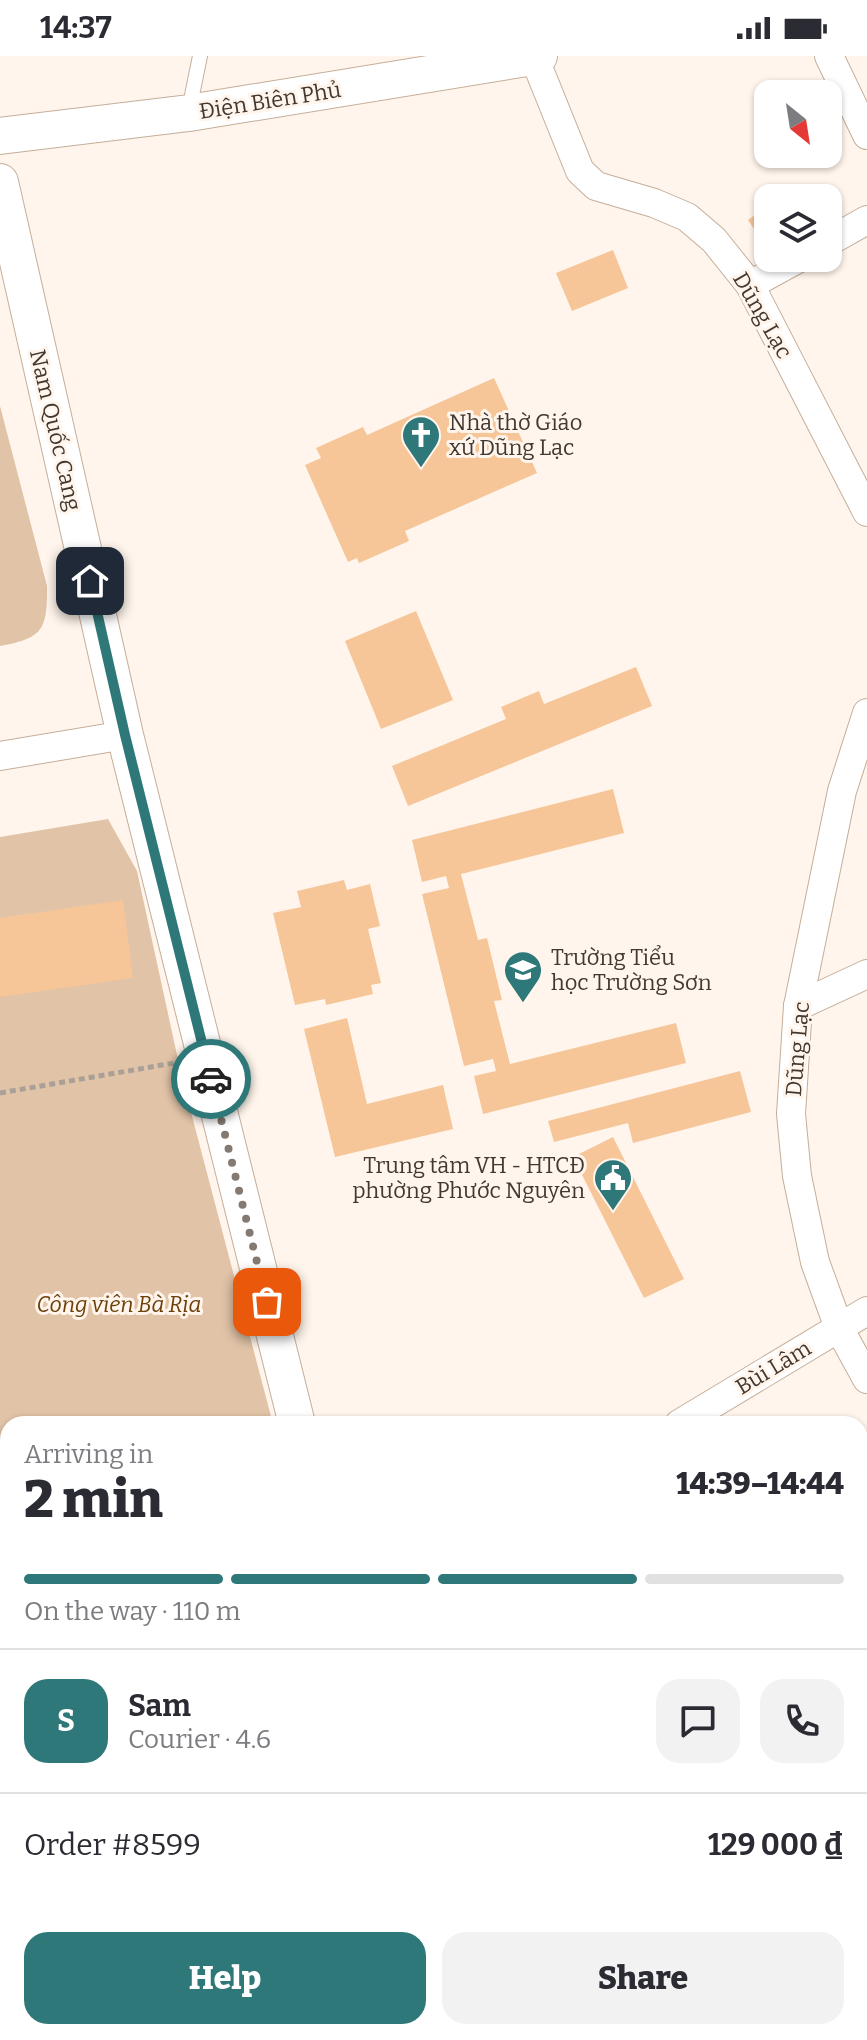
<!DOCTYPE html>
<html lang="en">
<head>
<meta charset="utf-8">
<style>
  :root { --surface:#fff; --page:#f2f2f3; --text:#2b2b33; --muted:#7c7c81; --line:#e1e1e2; --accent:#2f7879 }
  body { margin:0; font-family:Bitter,serif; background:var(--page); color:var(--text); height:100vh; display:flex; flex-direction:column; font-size:30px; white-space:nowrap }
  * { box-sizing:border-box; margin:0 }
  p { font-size:26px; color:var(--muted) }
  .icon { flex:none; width:44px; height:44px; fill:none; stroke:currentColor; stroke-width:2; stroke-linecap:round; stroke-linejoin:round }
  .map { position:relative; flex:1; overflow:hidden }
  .sheet { position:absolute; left:0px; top:1360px; width:868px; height:624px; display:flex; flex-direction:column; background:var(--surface); border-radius:24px 24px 0 0; box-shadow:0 2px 6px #0004 }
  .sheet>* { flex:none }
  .needle { width:52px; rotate:150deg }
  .controls { position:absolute; left:754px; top:24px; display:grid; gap:16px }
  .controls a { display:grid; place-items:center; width:88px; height:88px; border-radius:16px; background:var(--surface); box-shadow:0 2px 6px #0004; font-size:40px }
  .pin { position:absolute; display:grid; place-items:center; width:68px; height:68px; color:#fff; margin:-34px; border-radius:16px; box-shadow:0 4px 12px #0006 }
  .courier { position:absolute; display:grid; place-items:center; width:80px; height:80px; margin:-40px; border:6px solid #2f7879; border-radius:50%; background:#fff; color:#222; box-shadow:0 2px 10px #0007 }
  .headline em { font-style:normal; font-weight:800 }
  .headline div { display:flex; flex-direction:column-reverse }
  .headline { display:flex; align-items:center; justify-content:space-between; height:136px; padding:0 24px }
  h1 { font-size:52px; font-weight:800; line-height:60px }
  .bar { display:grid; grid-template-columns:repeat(4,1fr); gap:12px 8px; align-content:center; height:96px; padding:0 24px }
  .bar i { height:10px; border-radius:6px; background:var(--line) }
  .bar .selected { background:var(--accent) }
  .bar p { grid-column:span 4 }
  .line { display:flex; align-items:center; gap:20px; padding:0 24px; border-top:2px solid var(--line) }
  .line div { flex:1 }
  .round { display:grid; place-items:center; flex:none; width:84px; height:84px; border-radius:24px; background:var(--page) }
  .primary-button { display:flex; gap:16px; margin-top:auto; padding:16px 24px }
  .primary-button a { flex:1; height:92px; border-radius:24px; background:var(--accent); color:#fff; font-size:32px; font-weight:800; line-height:92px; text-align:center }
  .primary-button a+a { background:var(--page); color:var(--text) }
  .status { display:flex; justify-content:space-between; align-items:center; height:56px; padding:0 40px; background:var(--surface); direction:ltr }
  .status svg { height:22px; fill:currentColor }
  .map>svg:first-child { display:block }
</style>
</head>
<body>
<div class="status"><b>14:37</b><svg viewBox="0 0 49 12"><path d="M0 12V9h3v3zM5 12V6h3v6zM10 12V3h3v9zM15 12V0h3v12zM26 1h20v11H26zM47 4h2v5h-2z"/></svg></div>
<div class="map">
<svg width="867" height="1984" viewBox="0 0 867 1984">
  <rect width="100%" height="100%" fill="#fff5ec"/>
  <!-- green -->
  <g fill="#e1c3a7">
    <path d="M 0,350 L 47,530 C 47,573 44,582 0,590 Z"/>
    <path d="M 108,763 L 137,815 L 182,1022 L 273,1368 L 8,1368 L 8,1976 L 594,1976 L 586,1984 L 0,1984 L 0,781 Z"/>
    <path d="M 867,1700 L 867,1984 L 820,1984 L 814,1976 L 860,1976 L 860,1706 Z"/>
  </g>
  <!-- building -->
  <g fill="#f6c699">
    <path d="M 768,149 L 768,194 L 748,164 Z"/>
    <path d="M 613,194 L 628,232 L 572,255 L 556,217 Z"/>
    <path d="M 494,322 L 537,417 L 405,475 L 409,485 L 359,507 L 357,502 L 348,506 L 305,409 L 321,402 L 316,392 L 363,371 L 367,379 Z"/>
    <path d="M 416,555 L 453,644 L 381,673 L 345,585 Z"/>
    <path d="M 636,611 L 652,650 L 408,750 L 392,710 L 506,663 L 501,651 L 539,635 L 544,648 Z"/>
    <path d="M 613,733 L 624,777 L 461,818 L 478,884 L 487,882 L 502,944 L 494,945 L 510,1008 L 676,967 L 686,1007 L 483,1058 L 474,1020 L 496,1015 L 493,1003 L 464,1010 L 422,838 L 449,832 L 446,820 L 422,826 L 412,784 Z"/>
    <path d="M 344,824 L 347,834 L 370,828 L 380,870 L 368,873 L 381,927 L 371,929 L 373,938 L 326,949 L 325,943 L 295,949 L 273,857 L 301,851 L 297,835 Z"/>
    <path d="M 123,844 L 133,922 L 0,941 L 0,862 Z"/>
    <path d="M 347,962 L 367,1048 L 443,1029 L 453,1073 L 335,1101 L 304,973 Z"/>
    <path d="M 740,1015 L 751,1056 L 633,1087 L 628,1067 L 554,1086 L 548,1065 Z"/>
    <path d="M 613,1081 L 684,1223 L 644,1242 L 573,1101 Z"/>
  </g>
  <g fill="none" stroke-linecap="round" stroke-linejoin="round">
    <defs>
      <path id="service" d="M 189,54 L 200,0"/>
      <g id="minor">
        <path d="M 829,0 L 867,79"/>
        <path d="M 534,1 L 580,115 L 596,130 L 654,147 L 687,161 L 714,184 L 750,229 L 867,456"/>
        <path d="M 828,186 L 867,164"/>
        <path d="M 750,229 L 799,202"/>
        <path d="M 867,657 L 842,735 L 798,950 L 791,1058 L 797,1120 L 815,1206 L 839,1272 L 867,1323"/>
        <path d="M 0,700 L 125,679"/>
        <path d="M 798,950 L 867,918"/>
        <path d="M 679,1368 L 867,1255"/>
        <path d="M 860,1678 L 867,1672"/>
      </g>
      <g id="tertiary">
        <path d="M 0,80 L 189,57 L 539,0"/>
        <path d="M 0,126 L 125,679 L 297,1368"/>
        <path d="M 748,1976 L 755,1984"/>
      </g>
    </defs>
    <!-- service casing -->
    <use href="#service" stroke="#c5ae9a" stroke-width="16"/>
    <!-- minor casing -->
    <use href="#minor" stroke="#c5ae9a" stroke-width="30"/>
    <!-- tertiary casing -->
    <use href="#tertiary" stroke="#c5ae9a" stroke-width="38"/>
    <!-- path -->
    <g stroke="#aaa097" stroke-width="5" stroke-dasharray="6 4" stroke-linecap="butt">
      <path d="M 0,1037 L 174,1007"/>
      <path d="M 0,1512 L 8,1514"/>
      <path d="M 407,1976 L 410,1984"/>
      <path d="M 550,1984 L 559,1976"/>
    </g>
    <!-- service -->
    <use href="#service" stroke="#fff" stroke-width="14"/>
    <!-- minor -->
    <use href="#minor" stroke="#fff" stroke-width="28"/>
    <!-- tertiary -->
    <use href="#tertiary" stroke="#fff" stroke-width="36"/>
  </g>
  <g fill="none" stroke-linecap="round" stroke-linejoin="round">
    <!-- done -->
    <path stroke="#847a72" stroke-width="8" stroke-dasharray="0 14.4" d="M 211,1023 L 267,1246"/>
    <!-- route -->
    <path stroke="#2f7879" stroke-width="10" d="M 90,525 L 125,679 L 211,1023"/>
  </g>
  <!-- icons -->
  <defs>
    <symbol id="church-pin" viewBox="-11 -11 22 30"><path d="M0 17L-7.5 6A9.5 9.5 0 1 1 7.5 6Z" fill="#2f7879" stroke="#fff5ec"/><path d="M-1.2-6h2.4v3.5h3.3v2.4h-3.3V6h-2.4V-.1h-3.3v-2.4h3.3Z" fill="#fff"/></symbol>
    <symbol id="school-pin" viewBox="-11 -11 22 30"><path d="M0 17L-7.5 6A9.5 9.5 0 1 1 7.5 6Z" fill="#2f7879" stroke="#fff5ec"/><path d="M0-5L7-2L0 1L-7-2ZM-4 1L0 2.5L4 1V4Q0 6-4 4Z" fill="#fff"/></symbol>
    <symbol id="civic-pin" viewBox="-11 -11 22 30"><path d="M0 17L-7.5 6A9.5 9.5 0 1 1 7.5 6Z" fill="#2f7879" stroke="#fff5ec"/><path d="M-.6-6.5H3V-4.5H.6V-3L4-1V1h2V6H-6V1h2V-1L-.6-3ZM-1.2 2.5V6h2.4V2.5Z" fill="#fff"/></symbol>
  </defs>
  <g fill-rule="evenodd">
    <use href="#church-pin" x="399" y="357" width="44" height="60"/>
    <use href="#school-pin" x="501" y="892" width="44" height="60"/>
    <use href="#civic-pin" x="591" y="1100" width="44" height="60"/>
  </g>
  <g text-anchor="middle" stroke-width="6" stroke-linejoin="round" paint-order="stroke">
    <!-- street labels -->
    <g font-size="22" fill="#423830" stroke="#fff5ec">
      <text transform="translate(270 44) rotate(-9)" y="8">Điện Biên Phủ</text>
      <text transform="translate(763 259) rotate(60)" y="8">Dũng Lạc</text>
      <text transform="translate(56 374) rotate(77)" y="8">Nam Quốc Cang</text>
      <text transform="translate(797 993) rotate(-85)" y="8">Dũng Lạc</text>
      <text transform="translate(773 1311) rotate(-31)" y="8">Bùi Lâm</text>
    </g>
    <!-- poi labels -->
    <g font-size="22" fill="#423830" stroke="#fff5ec" text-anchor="start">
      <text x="449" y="374">Nhà thờ Giáo<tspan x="449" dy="25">xứ Dũng Lạc</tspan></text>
      <text x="551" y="909">Trường Tiểu<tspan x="551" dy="25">học Trường Sơn</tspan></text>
      <text x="585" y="1117" text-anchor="end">Trung tâm VH - HTCĐ<tspan x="585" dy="25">phường Phước Nguyên</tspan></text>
    </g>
    <!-- park labels -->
    <g font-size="22" font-style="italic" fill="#6c4009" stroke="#fff5ec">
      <text x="119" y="1256">Công viên Bà Rịa</text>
    </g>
  </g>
</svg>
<div class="controls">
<a><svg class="needle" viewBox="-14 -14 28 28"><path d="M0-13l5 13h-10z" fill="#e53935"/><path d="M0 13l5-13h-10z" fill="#7c7c81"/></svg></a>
<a><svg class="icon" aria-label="layers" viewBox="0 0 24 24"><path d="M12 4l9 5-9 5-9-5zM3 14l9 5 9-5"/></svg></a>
</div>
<div class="pin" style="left:267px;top:1246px;background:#ea580c"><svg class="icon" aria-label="bag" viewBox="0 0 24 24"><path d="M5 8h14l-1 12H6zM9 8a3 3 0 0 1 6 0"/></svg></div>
<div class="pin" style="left:90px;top:525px;background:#1f2937"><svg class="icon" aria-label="home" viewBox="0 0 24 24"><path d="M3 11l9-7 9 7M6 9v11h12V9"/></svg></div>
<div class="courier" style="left:211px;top:1023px"><svg class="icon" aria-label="car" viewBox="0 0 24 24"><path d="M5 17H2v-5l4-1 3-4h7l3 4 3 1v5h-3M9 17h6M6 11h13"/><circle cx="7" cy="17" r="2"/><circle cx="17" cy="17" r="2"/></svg></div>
<section class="sheet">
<div class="headline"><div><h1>2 min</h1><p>Arriving in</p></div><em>14:39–14:44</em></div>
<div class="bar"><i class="selected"></i><i class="selected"></i><i class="selected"></i><i></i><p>On the way · 110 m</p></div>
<div class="line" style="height:144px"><b class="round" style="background:var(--accent);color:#fff">S</b><div><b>Sam</b><p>Courier · 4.6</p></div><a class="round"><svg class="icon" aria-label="chat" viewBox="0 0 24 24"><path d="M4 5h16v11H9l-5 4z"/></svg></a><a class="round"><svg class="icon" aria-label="phone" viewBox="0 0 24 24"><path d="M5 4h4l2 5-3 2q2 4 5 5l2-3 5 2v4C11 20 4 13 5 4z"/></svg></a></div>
<div class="line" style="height:104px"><div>Order #8599</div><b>129 000 ₫</b></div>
<div class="primary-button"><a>Help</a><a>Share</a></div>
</section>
</div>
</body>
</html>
